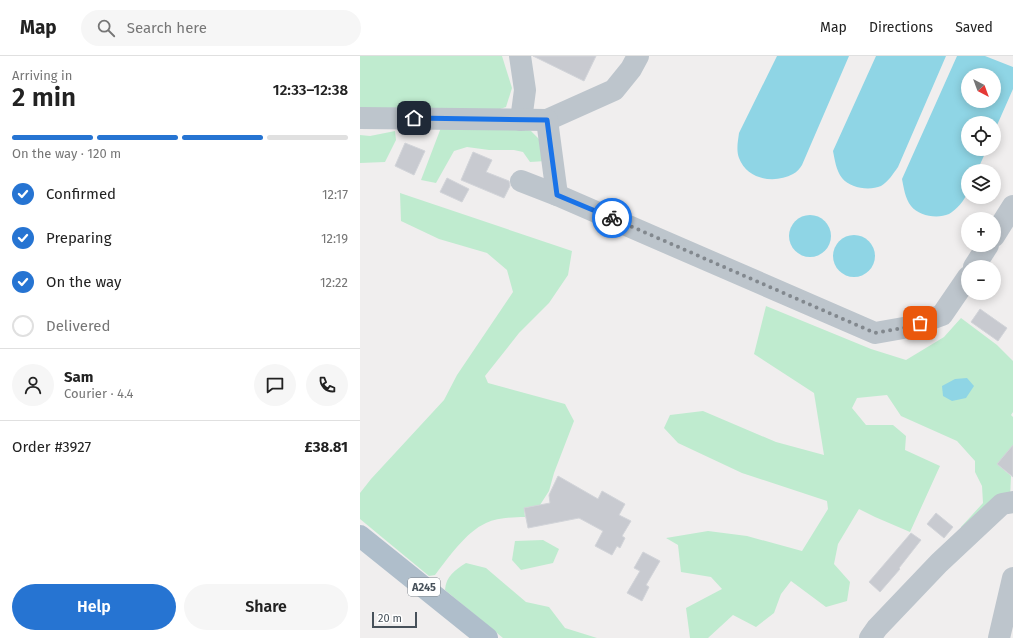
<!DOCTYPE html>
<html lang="en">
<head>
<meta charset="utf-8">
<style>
  :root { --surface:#fff; --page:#f6f6f6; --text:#222; --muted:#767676; --line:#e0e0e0; --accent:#2674d2 }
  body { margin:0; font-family:"Fira Sans",sans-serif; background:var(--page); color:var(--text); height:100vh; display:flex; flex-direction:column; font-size:15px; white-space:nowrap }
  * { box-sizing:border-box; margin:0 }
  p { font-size:13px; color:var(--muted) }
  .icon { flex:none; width:22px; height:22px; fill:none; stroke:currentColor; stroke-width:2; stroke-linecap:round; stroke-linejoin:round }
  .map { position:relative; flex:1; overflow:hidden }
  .panel { display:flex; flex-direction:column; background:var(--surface); width:360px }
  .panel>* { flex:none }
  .needle { width:26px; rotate:139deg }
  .buttons { position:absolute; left:601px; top:12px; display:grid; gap:8px }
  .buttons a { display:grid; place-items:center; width:40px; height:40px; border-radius:50%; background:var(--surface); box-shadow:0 2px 10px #0003; font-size:20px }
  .scale { position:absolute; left:12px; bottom:10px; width:45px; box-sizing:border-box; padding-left:4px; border:2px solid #47515a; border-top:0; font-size:11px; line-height:14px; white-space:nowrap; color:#47515a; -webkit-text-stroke:3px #fff; paint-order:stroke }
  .pin { position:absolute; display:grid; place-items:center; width:34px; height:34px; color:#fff; margin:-17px; border-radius:8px; box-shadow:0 2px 6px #0006 }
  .courier { position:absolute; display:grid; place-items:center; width:40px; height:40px; margin:-20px; border:3px solid #1a73e8; border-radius:50%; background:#fff; color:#222; box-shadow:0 1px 5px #0007 }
  .overview em { font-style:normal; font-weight:600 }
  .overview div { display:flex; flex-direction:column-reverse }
  .overview { display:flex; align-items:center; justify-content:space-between; height:68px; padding:0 12px }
  h1 { font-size:26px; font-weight:600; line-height:30px }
  .bar { display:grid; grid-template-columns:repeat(4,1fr); gap:6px 4px; align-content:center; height:48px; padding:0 12px }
  .bar i { height:5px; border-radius:3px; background:var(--line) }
  .bar .selected { background:var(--accent) }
  .bar p { grid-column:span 4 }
  .line { display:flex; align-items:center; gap:10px; padding:0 12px; border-top:1px solid var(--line) }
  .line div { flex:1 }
  .round { display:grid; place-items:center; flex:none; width:42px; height:42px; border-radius:21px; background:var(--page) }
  ol { padding:0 12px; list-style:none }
  li { display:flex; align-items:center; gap:12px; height:44px }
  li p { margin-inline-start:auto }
  li .icon { padding:4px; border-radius:50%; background:var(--accent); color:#fff; stroke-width:4 }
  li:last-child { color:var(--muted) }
  li i { width:22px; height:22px; border:2px solid var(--line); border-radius:50% }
  .cta { display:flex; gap:8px; margin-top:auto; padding:8px 12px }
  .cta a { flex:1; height:46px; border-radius:24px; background:var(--accent); color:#fff; font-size:16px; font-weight:600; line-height:46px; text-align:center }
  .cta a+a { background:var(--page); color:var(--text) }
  header { display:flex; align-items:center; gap:24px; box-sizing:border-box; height:56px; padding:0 20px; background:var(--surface); border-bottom:1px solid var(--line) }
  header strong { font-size:19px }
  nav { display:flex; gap:22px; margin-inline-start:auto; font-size:14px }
  .search { width:280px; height:36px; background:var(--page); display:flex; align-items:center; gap:10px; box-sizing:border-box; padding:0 14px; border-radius:22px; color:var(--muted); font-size:15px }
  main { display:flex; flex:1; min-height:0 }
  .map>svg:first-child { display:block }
</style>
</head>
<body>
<header>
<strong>Map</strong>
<div class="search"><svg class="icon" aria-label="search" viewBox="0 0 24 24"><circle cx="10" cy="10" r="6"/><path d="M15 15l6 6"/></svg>Search here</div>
<nav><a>Map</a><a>Directions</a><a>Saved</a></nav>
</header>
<main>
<section class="panel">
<div class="overview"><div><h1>2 min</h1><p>Arriving in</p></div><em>12:33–12:38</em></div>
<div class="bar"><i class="selected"></i><i class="selected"></i><i class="selected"></i><i></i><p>On the way · 120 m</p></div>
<ol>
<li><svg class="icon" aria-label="check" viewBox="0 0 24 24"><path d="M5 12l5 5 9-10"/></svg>Confirmed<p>12:17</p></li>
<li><svg class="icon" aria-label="check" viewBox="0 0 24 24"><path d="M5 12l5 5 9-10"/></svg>Preparing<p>12:19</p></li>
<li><svg class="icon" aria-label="check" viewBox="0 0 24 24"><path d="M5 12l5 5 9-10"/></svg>On the way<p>12:22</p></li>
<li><i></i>Delivered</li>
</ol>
<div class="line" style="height:72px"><a class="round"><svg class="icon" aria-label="person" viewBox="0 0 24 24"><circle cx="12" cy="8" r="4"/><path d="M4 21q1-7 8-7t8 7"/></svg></a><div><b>Sam</b><p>Courier · 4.4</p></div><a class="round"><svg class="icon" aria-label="chat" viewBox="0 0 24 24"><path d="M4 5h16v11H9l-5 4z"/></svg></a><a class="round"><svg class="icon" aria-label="phone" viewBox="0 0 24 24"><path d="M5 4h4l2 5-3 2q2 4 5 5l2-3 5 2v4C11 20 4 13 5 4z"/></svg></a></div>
<div class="line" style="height:52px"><div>Order #3927</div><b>£38.81</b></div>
<div class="cta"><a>Help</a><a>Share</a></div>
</section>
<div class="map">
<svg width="653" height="582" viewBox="0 0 653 582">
  <rect width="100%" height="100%" fill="#f0eeee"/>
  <!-- green -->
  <g fill="#bfebcf">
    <path d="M 0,0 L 142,0 L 152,32 L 146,51 L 137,54 L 0,57 Z"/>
    <path d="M 82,69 L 155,71 L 171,75 L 183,87 L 186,105 L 170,106 L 163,96 L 154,94 L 129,94 L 107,91 L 94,95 L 76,127 L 61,124 Z"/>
    <path d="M 35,75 L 36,84 L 25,106 L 0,107 L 0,79 L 10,80 Z"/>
    <path d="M 40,137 L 212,195 L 208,219 L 189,247 L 159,277 L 125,320 L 128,327 L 205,348 L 214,365 L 194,417 L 189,435 L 180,449 L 164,452 L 165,461 C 153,461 137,462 126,467 C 106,476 88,502 75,519 L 69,520 L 0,463 L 0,437 L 11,423 L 84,344 L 97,319 L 153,236 L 147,214 L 127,197 L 79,183 L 41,165 Z"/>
    <path d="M 406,250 L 511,293 L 546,304 L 584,281 L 601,262 L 637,289 L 653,305 L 653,356 L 651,359 L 653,361 L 653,392 L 637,408 L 651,420 L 650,442 L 601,479 L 601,471 L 623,447 L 622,430 L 615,416 L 615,405 L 597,385 L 541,360 L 527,339 L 497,342 L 492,352 L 506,369 L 533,369 L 546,380 L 545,394 L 580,410 L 550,476 L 515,461 L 499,453 L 478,488 L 474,508 L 490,526 L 487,545 L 466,551 L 431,525 L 421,538 L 414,557 L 396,571 L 373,559 L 348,582 L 330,582 L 326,552 L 362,533 L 351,521 L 321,516 L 318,489 L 306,482 L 348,475 L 387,480 L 442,495 L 468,453 L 467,445 L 382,417 L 318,387 L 304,372 L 310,359 L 343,355 L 416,386 L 464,399 L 454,337 L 394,298 Z"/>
    <path d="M 183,484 L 199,493 L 193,507 L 161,514 L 152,504 L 155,485 Z"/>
    <path d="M 106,507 L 126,512 L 166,546 L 189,551 L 205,572 L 237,582 L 143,582 L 85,534 C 86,520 95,514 106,507 Z"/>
  </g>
  <!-- water -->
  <g fill="#8fd5e5" fill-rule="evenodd">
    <path d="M 417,0 L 489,0 L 442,109 C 440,112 437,116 433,118 C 415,128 387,124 379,102 C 376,94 378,85 379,77 Z"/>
    <path d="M 516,0 L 586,0 L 538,111 C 533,118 528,126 521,130 C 509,135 490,132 482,122 C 476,114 475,105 473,95 Z"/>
    <path d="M 597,0 L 625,0 L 653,11 L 653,33 L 634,76 L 634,67 L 608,67 L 608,93 L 627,93 L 617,115 L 608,115 C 608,122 610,131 607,137 C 605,144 596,154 589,158 C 577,163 559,160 551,150 C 545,142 544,133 542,123 ZM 608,19 L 634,19 L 634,45 L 608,45 Z"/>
    <circle cx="450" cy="180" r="21"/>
    <circle cx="494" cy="200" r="21"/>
    <path d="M 607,322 L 614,330 L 606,342 L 592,345 L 583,340 L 582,330 L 595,323 Z"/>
  </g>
  <!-- building -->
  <g fill="#c8cad0" stroke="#d2d4d9">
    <path d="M 173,0 L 236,0 L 224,25 Z"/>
    <path d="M 45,87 L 65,95 L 54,119 L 35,110 Z"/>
    <path d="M 113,96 L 132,104 L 126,116 L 149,125 L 150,130 L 144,142 L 101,124 Z"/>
    <path d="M 87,122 L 109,133 L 102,146 L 80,136 Z"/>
    <path d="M 620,253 L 647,272 L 638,285 L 611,266 Z"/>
    <path d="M 653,389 L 653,421 L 637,408 Z"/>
    <path d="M 198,420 L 238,443 L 242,435 L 265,448 L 259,459 L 271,465 L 262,480 L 265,482 L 260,492 L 257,490 L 252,499 L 235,490 L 243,475 L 219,462 L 168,472 L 164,452 L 190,447 L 189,439 Z"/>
    <path d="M 576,457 L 593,471 L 584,482 L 567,468 Z"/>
    <path d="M 551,477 L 561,484 L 539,512 L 540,513 L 520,536 L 509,526 Z"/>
    <path d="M 283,496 L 300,505 L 286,529 L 289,531 L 282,545 L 267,537 L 280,515 L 274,512 Z"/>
  </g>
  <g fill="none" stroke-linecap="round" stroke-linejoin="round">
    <!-- minor -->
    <g stroke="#bdc5cc" stroke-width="22">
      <path d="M 160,0 L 165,34 L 161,64"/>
      <path d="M 0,62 L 187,64 L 254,34 L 271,13 L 278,0"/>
      <path d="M 187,64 L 197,139 L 515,277 L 549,271 L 582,259 L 608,221"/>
      <path d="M 161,125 L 197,139"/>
      <path d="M 634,180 L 653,150"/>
      <path d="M 614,211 L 628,189"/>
      <path d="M 510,582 L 517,572 L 579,507 L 642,448 L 653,446"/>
      <path d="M 639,582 L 653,522"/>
    </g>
    <!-- major -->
    <path stroke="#afbecb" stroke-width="22" d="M 0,480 L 127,582"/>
  </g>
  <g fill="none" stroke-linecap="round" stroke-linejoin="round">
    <!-- done -->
    <path stroke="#82888e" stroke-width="4" stroke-dasharray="0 7.2" d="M 252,162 L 515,277 L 549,271 L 560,267"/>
    <!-- route -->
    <path stroke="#1a73e8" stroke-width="5" d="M 54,62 L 187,64 L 197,139 L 252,162"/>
  </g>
  <g text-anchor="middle" stroke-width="3.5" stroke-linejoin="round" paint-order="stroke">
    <!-- shield labels -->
    <rect fill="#fff" stroke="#7e858c" stroke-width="1" x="48" y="522" width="32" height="18" rx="3"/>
    <g font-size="11" font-weight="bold" fill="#47515a">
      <text x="64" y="535">A245</text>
    </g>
  </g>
</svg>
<div class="buttons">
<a><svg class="needle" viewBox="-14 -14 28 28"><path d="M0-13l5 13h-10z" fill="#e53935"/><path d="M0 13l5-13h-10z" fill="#767676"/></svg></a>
<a><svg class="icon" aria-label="locate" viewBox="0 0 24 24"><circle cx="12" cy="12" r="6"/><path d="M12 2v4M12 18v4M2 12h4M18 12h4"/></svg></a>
<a><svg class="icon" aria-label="layers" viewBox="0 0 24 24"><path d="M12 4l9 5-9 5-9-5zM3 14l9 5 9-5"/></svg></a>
<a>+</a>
<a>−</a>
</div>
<div class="scale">20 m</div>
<div class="pin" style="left:560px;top:267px;background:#ea580c"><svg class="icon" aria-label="bag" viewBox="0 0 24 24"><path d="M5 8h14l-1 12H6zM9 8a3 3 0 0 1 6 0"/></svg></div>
<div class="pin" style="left:54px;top:62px;background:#1f2937"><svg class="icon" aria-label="home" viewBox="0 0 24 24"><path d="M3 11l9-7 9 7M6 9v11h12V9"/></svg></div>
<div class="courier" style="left:252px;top:162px"><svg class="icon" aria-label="bike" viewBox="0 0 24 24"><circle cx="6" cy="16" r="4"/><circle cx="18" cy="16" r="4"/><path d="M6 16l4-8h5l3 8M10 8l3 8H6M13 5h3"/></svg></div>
</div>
</main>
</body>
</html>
